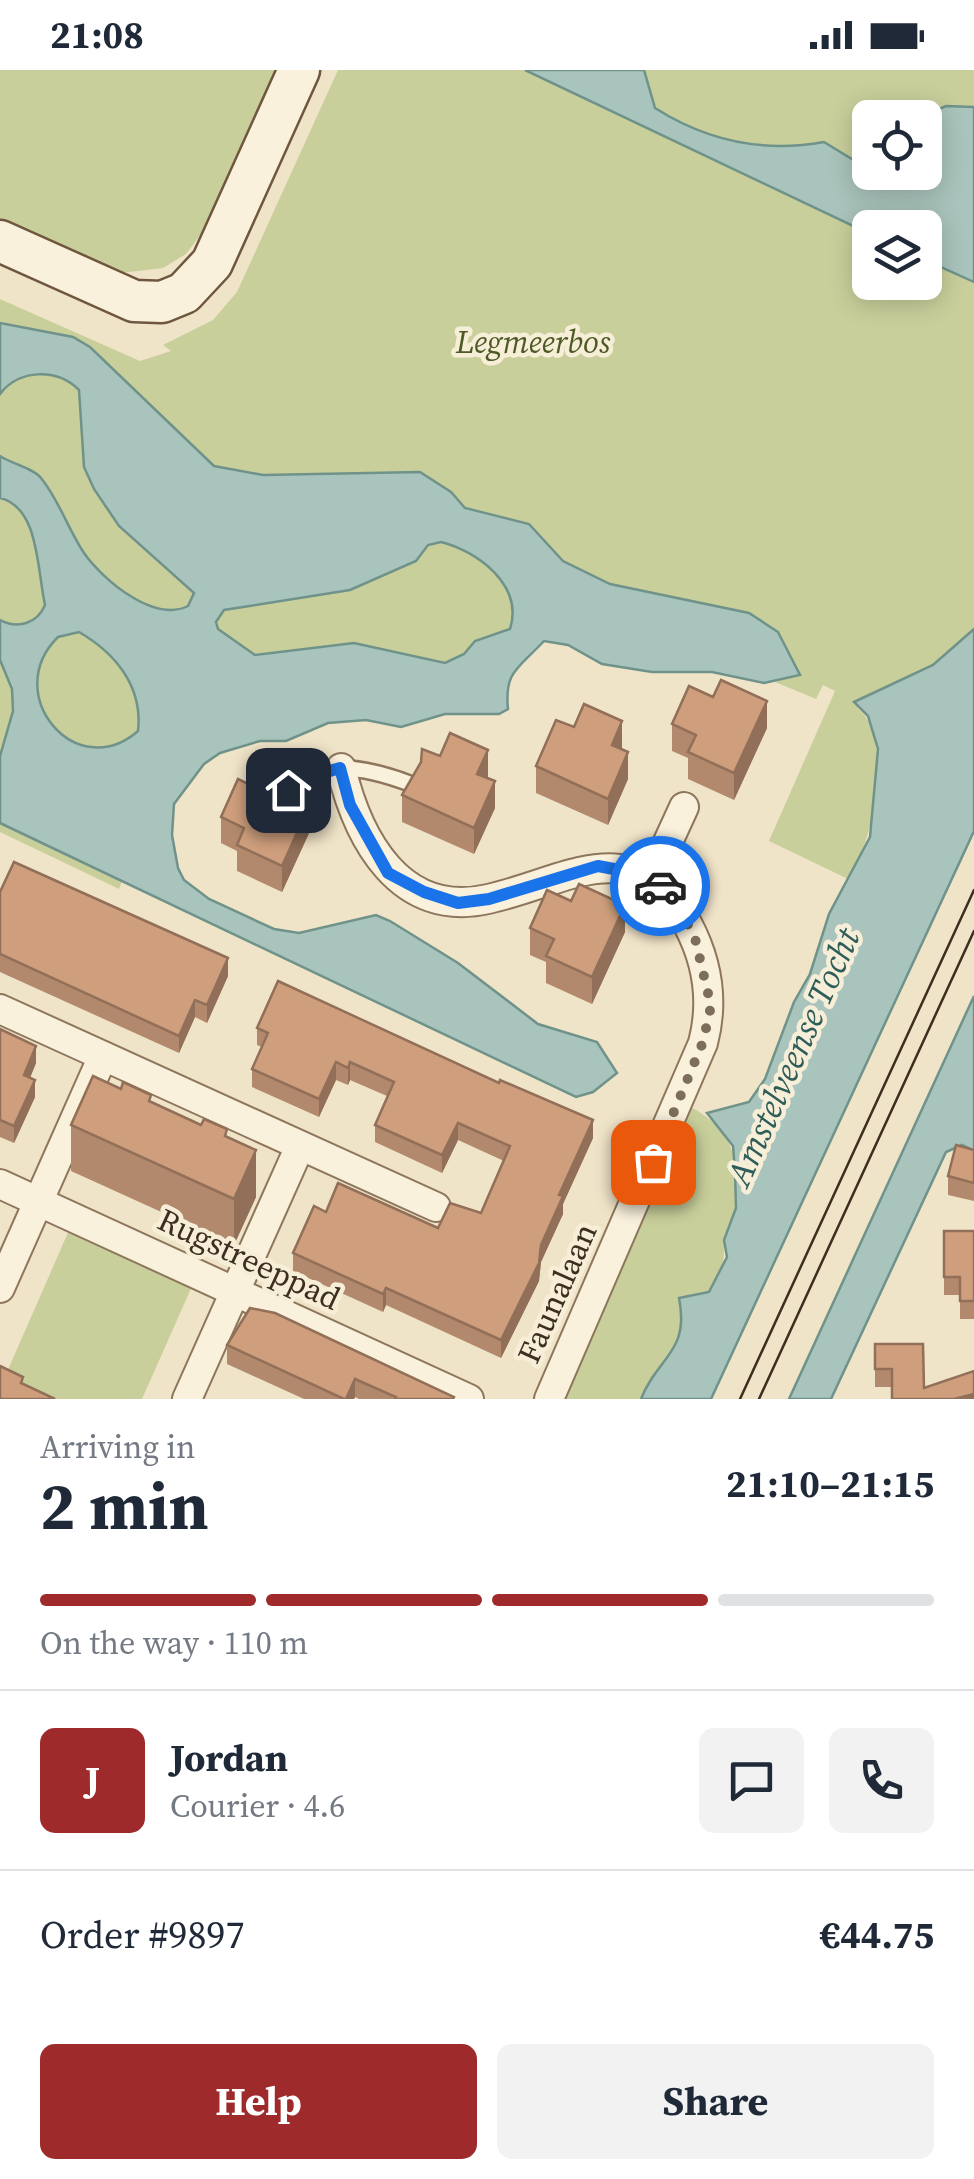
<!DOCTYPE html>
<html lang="en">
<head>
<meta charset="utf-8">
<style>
  :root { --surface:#fff; --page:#f2f2f3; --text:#1f2937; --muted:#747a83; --line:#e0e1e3; --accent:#9e2a2b }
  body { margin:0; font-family:"Source Serif 4",serif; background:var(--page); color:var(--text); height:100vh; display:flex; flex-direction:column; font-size:38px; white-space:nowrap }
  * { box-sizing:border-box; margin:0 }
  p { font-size:32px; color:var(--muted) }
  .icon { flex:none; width:55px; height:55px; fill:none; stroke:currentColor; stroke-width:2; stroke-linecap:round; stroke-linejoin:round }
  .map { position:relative; height:1329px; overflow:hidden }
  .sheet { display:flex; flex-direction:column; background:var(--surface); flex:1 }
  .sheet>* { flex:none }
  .buttons { position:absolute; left:852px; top:30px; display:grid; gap:20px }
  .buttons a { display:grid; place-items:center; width:90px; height:90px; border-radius:15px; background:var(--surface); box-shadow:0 5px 25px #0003; font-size:50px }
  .pin { position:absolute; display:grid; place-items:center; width:85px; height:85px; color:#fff; margin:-42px; border-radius:20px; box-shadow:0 5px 15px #0006 }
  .courier { position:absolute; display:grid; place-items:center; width:100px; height:100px; margin:-50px; border:8px solid #1a73e8; border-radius:50%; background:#fff; color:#222; box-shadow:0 2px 12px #0007 }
  .head em { font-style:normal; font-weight:700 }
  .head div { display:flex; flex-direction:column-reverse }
  .head { display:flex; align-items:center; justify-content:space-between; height:170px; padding:0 40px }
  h1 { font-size:65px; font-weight:700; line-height:75px }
  .bar { display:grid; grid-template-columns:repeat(4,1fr); gap:15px 10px; align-content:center; height:120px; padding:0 40px }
  .bar i { height:12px; border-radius:8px; background:var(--line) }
  .bar .selected { background:var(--accent) }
  .bar p { grid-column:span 4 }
  .line { display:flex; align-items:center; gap:25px; padding:0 40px; border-top:2px solid var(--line) }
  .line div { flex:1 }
  .round { display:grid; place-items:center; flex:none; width:105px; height:105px; border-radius:15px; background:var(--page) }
  .primary-button { display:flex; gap:20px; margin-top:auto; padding:20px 40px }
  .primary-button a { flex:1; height:115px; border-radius:15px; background:var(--accent); color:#fff; font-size:40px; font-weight:700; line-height:115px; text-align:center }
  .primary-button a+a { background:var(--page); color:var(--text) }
  .status { display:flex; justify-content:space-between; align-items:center; height:70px; padding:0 50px; background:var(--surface); direction:ltr }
  .status svg { height:28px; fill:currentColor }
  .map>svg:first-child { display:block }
</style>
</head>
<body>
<div class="status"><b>21:08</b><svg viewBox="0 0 49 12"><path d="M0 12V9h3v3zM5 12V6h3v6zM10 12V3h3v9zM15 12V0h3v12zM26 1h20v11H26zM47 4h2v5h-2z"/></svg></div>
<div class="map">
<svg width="974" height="1329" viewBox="0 0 974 1329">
  <rect width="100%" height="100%" fill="#f0e4c8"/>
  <!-- green -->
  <g fill="#c9cf9b" fill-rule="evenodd">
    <path d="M 0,0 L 279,0 L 205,159 L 186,184 L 163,198 L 112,204 L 0,156 Z"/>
    <path d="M 338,0 L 974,0 L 974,680 L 857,638 C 896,667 873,774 848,809 L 769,771 L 835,621 L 823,615 L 816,629 L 775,612 L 795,605 L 583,539 L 401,640 L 237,648 L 165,697 L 119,819 L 0,762 L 0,229 L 140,291 L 171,281 L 163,275 L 213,250 L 237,222 ZM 870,48 L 925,48 L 925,102 L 870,102 ZM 870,158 L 925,158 L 925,212 L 870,212 Z"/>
    <path d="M 678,1031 C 729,1052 746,1089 734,1144 C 732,1153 724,1164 724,1173 C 724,1197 723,1201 709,1223 L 679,1229 C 690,1283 657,1287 641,1329 L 547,1329 Z"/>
    <path d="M 70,1158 L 193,1214 L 142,1329 L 11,1329 L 0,1318 Z"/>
  </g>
  <!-- water -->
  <g fill="#a9c4bc" stroke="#6f938a" stroke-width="2.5" fill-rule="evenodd">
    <path d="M 525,0 L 644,0 L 655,38 C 707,71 763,83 824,72 L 888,111 L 902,103 L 925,102 L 925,48 L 920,47 L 946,36 L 974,37 L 974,212 L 925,190 L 925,158 L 870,158 L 870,164 Z"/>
    <path d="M 0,253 L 73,267 L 90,277 L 214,396 L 263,405 L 420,402 L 451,422 L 465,438 L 529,454 L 563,491 L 610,514 L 749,543 L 778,562 L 800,605 L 764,613 L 712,602 L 652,602 L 602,594 L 568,575 L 544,571 C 519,598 504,601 508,639 L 499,644 L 445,644 L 401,657 L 366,650 L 328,653 L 286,671 L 260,671 L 220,683 L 204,694 L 174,734 L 172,765 L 178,798 L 184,810 L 209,829 L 274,859 L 299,863 L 376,845 L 390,851 L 458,893 L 538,954 L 597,972 L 617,1003 L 593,1022 L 576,1027 L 0,753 L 0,686 L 13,641 L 12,619 L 0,590 L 0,550 C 18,559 37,554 45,535 C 37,499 39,437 0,428 L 0,386 C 12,394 33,398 41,408 C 59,430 68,459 84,483 C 103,510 154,553 188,536 L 194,523 L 119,456 L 94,419 L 84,397 L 79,320 C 57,298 19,299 0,324 ZM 441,472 C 477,481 524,515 510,559 L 475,571 L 464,584 L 445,593 L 354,573 L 255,585 L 218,559 L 216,552 L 224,540 L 350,520 L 416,491 L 428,475 ZM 79,562 C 115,583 143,616 138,661 C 76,715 0,624 58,567 Z"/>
    <path d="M 974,559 L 974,761 L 711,1329 L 641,1329 C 657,1287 690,1283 679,1228 L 709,1222 L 727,1187 L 724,1170 L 736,1138 L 735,1101 L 733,1076 L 707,1043 L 749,1032 L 765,1009 L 794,932 L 810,904 L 829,844 L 870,767 L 878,679 L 868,646 L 854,632 L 933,595 Z"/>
    <path d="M 974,926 L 974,1081 L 962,1075 L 946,1082 L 831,1329 L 789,1329 Z"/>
  </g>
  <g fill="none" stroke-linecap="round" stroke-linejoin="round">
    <defs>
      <path id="lane" d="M 284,728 C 311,683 372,699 411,714"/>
      <g id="street">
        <path d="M 341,698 C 358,769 400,849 488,829 C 566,812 636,757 688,855 C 708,893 714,931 703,973 L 549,1329"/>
        <path d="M 651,809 L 684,737"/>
        <path d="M 0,939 L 436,1137"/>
        <path d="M 0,1114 L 469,1329"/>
        <path d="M 0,1218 L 103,986"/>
        <path d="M 187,1329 L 300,1076"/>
      </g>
      <path id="secondary" d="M 0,171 L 134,231 L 162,232 L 184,223 L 212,193 L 299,0"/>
    </defs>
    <!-- lane casing -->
    <use href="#lane" stroke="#8d765c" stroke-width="19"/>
    <!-- street casing -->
    <use href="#street" stroke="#8d765c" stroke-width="32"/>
    <!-- secondary casing -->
    <use href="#secondary" stroke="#6f573f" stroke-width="45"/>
    <!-- lane -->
    <use href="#lane" stroke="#faf1dc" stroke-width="14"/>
    <!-- street -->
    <use href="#street" stroke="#faf1dc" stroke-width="28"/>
    <!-- secondary -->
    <use href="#secondary" stroke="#faf1dc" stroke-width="40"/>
    <!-- tram -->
    <g stroke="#3d2e20" stroke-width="2.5">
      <path d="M 740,1329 L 974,820"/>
      <path d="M 759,1329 L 974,861"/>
    </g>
  </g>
  <!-- wall -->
  <g fill="#b2896c">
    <path d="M 672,654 L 767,658 L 734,730 L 688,709 L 688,688 L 672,681 Z"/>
    <path d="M 622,678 L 628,709 L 608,755 L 536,723 L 536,696 Z"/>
    <path d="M 488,707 L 495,738 L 474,784 L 402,752 L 402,725 Z"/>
    <path d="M 275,714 L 315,750 L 282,822 L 237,801 L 237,781 L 221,773 L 221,747 L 261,720 Z"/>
    <path d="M 0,822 L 228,906 L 207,953 L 195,947 L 179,983 L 0,902 Z"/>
    <path d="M 530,858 L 625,862 L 592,934 L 546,913 L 546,892 L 530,885 Z"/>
    <path d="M 257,958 L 593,1068 L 563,1134 L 563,1144 L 541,1192 L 539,1211 L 501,1288 L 386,1235 L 383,1242 L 293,1201 L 293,1183 L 326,1142 L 438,1158 L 481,1143 L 504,1091 L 458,1070 L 442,1103 L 375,1072 L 375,1055 L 387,1026 L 350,1010 L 348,1015 L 336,1010 L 319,1047 L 252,1017 L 252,999 L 262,977 L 257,975 Z"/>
    <path d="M 0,959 L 36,993 L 30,1008 L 35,1027 L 14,1073 L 0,1067 Z"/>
    <path d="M 151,1033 L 227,1067 L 256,1127 L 234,1175 L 71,1101 L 71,1055 Z"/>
    <path d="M 974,1080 L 974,1131 L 948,1125 L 948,1106 Z"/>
    <path d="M 944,1161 L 974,1161 L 974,1249 L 960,1249 L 960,1225 L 944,1225 Z"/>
    <path d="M 875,1274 L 924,1318 L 974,1329 L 892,1317 L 875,1317 Z"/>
    <path d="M 227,1275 L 454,1329 L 359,1329 L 355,1327 L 354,1329 L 304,1329 L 227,1294 Z"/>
  </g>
  <!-- shaded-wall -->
  <g fill="#916f58">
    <path d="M 767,631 L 767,658 L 734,730 L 734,703 Z"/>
    <path d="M 622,651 L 622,678 L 612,702 L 612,675 Z"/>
    <path d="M 488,680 L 488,707 L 477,731 L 477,704 Z"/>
    <path d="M 628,682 L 628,709 L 608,755 L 608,729 Z"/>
    <path d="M 495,711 L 495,738 L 474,784 L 474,758 Z"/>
    <path d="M 315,723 L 315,750 L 282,822 L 282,796 Z"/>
    <path d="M 625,835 L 625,862 L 592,934 L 592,907 Z"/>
    <path d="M 228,888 L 228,906 L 207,953 L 207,935 Z"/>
    <path d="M 195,930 L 195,947 L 179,983 L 179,966 Z"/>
    <path d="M 36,976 L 36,993 L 24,1022 L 24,1005 Z"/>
    <path d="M 336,992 L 336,1010 L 319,1047 L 319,1029 Z"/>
    <path d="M 350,992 L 350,1010 L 348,1015 L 348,998 Z"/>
    <path d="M 35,1010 L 35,1027 L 14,1073 L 14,1056 Z"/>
    <path d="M 593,1050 L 593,1068 L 563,1134 L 563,1144 L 541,1192 L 539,1211 L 501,1288 L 501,1270 L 541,1175 L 559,1125 Z"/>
    <path d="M 458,1053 L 458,1070 L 442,1103 L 442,1085 Z"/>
    <path d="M 256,1080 L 256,1127 L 234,1175 L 234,1129 Z"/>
    <path d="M 386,1218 L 386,1235 L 383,1242 L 383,1224 Z"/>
    <path d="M 355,1309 L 355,1327 L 354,1329 L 346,1329 Z"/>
    <path d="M 974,1324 L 974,1329 L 954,1329 Z"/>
  </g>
  <!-- building -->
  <g fill="#cf9f7d" stroke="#916f58" stroke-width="2.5">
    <path d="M 721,610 L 767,631 L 734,703 L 688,682 L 696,665 L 672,654 L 689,616 L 713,627 Z"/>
    <path d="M 584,634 L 622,651 L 612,675 L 628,682 L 608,729 L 536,696 L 556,650 L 574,657 Z"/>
    <path d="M 450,663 L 488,680 L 477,704 L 495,711 L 474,758 L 402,725 L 421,692 L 422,679 L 440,686 Z"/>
    <path d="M 269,702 L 275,714 L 290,712 L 315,723 L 282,796 L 237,775 L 244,758 L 221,747 L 238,709 L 261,720 Z"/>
    <path d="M 14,792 L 228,888 L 207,935 L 195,930 L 179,966 L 0,884 L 0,822 Z"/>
    <path d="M 579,814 L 625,835 L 592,907 L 546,886 L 554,869 L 530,858 L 547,820 L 571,831 Z"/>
    <path d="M 278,911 L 499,1013 L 500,1010 L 593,1050 L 559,1125 L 563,1126 L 541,1175 L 539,1193 L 501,1270 L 386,1218 L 383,1224 L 293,1183 L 314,1136 L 326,1142 L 338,1113 L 438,1158 L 450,1133 L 481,1143 L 510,1076 L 458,1053 L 442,1085 L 375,1055 L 394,1012 L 350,992 L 348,998 L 336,992 L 319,1029 L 252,999 L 268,963 L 257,958 Z"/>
    <path d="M 0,959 L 36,976 L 24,1005 L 35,1010 L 14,1056 L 0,1050 Z"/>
    <path d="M 93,1006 L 121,1019 L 123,1012 L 151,1025 L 149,1031 L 201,1055 L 204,1049 L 227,1059 L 225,1066 L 256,1080 L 234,1129 L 71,1055 Z"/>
    <path d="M 956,1075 L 974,1080 L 974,1113 L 948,1106 Z"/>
    <path d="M 944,1161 L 974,1161 L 974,1231 L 960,1231 L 960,1207 L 944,1207 Z"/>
    <path d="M 250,1238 L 275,1243 L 454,1327 L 453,1329 L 395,1329 L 396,1327 L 355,1309 L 346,1329 L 344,1329 L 227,1275 Z"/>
    <path d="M 875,1274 L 923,1274 L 924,1318 L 974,1301 L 974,1324 L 954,1329 L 892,1329 L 892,1299 L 875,1299 Z"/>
    <path d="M 0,1296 L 23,1307 L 21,1313 L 55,1329 L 0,1329 Z"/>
  </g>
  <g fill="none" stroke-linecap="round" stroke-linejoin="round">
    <!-- done -->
    <path stroke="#7c6e5b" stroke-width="10" stroke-dasharray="0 18" d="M 653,1092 L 703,972 L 711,936 L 695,868 L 678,836 L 660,816"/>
    <!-- route -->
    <path stroke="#1a73e8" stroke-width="12" d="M 288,720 L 302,709 L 340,698 L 350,735 L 388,803 L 424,822 L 458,833 L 489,829 L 598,796 L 630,802 L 660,816"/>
  </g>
  <g text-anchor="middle" stroke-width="9" stroke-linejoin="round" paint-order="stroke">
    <!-- park labels -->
    <g font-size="32" font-style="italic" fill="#4d5a26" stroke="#f7eed8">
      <text x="533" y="283">Legmeerbos</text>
    </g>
    <!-- street labels -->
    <g font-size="32" fill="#3d2e20" stroke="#f7eed8">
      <text transform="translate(249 1189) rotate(25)" y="11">Rugstreeppad</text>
      <text transform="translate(557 1223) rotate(-66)" y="11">Faunalaan</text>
    </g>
    <!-- water labels -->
    <g font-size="35" font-style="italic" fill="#2f5d5a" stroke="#f7eed8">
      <text transform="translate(793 987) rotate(-66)" y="12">Amstelveense Tocht</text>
    </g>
  </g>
</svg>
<div class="buttons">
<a><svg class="icon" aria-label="locate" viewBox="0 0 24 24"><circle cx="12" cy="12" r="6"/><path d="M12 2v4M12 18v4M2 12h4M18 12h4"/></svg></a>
<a><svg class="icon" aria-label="layers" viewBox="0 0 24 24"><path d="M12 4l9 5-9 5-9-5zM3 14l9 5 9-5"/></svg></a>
</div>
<div class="pin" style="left:653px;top:1092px;background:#ea580c"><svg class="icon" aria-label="bag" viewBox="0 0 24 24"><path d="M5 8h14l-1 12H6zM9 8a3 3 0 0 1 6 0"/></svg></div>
<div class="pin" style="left:288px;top:720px;background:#1f2937"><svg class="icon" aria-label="home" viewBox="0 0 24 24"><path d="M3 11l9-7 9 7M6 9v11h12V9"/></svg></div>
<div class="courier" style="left:660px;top:816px"><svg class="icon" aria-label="car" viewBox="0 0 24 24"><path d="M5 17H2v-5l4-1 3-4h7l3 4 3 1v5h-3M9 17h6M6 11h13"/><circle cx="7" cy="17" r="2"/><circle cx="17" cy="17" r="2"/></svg></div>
</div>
<section class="sheet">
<div class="head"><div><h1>2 min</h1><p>Arriving in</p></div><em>21:10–21:15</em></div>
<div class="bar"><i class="selected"></i><i class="selected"></i><i class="selected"></i><i></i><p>On the way · 110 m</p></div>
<div class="line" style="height:180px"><b class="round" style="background:var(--accent);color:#fff">J</b><div><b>Jordan</b><p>Courier · 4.6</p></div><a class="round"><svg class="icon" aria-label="chat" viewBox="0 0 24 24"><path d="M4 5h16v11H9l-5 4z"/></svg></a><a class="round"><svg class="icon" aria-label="phone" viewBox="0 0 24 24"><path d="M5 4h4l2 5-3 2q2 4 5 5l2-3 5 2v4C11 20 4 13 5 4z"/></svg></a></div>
<div class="line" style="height:130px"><div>Order #9897</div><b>€44.75</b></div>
<div class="primary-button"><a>Help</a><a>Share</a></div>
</section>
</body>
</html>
